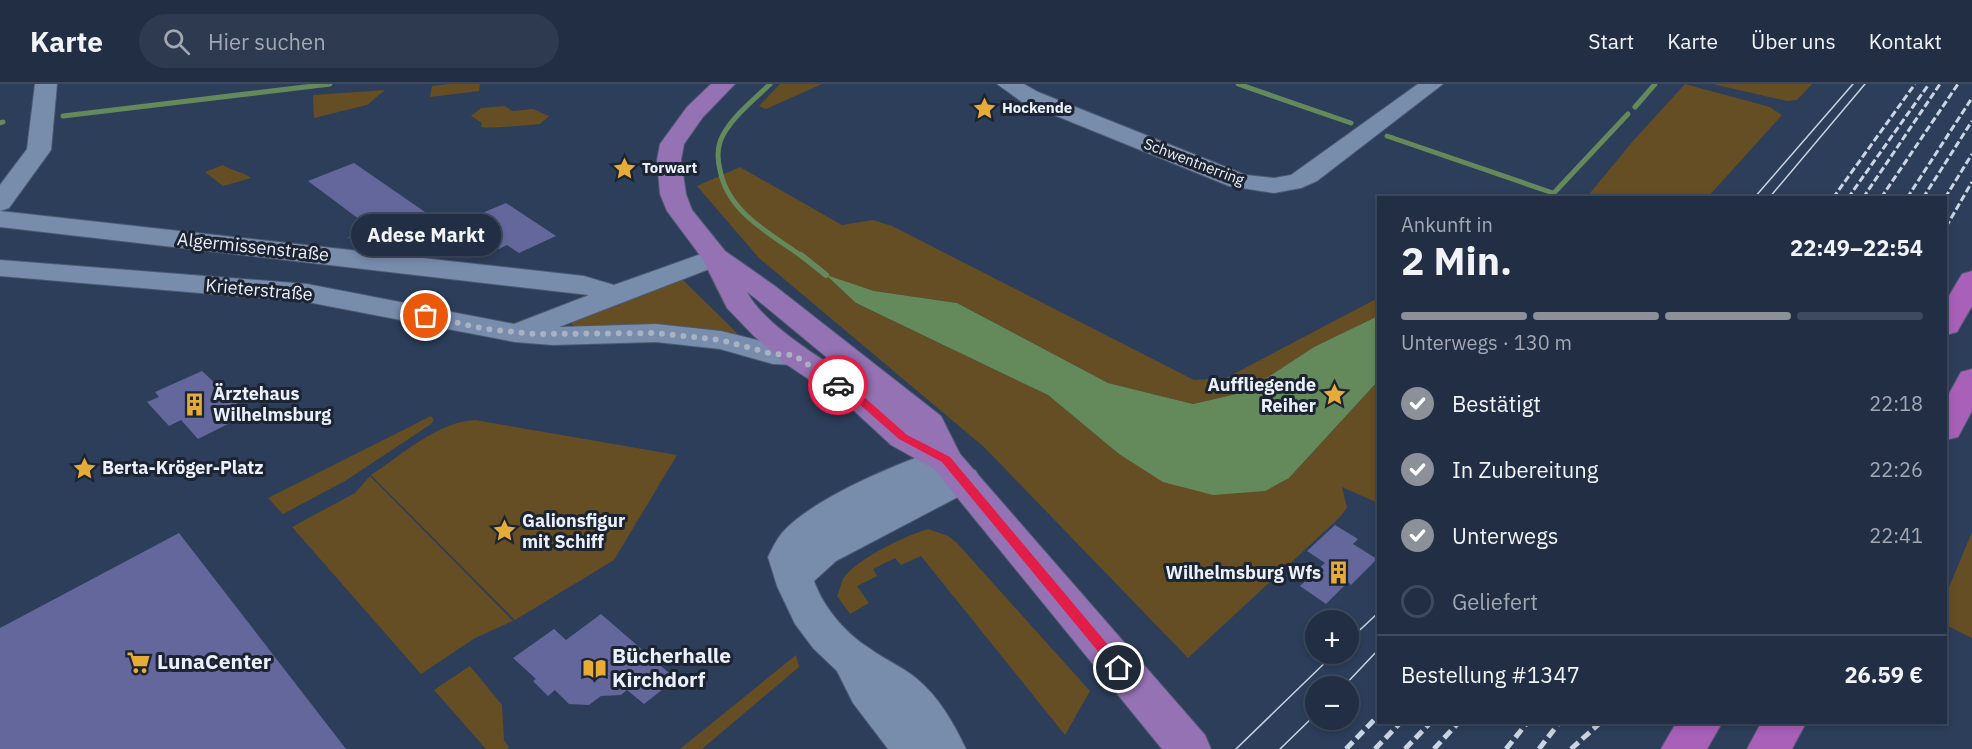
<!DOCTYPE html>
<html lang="de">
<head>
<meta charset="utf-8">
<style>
  :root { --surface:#212e44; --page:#2d3a4f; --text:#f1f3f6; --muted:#a2a8b2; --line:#3e4a5d; --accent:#8c9099 }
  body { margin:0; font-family:"IBM Plex Sans",sans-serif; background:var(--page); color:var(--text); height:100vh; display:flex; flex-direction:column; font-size:22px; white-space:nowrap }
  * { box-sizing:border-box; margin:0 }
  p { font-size:20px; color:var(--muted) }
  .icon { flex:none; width:33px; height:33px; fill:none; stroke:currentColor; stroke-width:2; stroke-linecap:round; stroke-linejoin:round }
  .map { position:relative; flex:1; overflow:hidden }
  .panel { position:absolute; left:1377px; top:112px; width:570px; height:528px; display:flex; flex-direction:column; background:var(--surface); border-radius:0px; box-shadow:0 3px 9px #0003,0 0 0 2px var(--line) }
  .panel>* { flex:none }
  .tools { position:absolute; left:1305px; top:526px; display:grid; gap:12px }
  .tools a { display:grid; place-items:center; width:54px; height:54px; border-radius:50%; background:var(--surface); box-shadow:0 3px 9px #0003,0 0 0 2px var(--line); font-size:30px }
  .pin { position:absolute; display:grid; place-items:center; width:51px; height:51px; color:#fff; margin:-26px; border:3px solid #fff; border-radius:50%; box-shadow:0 2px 6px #0007 }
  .courier { position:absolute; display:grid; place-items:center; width:60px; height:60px; margin:-30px; border:4px solid #e11d48; border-radius:50%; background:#fff; color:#222; box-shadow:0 2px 8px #0007 }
  .bubble { position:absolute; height:42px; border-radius:21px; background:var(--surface); box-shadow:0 3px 9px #0003,0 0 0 2px var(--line); font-size:20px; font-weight:700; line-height:42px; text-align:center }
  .overview em { font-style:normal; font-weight:700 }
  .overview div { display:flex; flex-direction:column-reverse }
  .overview { display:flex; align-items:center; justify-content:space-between; height:102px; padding:0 24px }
  h1 { font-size:39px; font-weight:700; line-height:45px }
  .bar { display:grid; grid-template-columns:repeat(4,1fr); gap:9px 6px; align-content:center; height:72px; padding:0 24px }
  .bar i { height:8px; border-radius:4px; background:var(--line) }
  .bar .current { background:var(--accent) }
  .bar p { grid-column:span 4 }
  .line { display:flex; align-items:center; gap:15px; padding:0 24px; border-top:2px solid var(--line) }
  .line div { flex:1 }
  ol { padding:0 24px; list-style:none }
  li { display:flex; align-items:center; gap:18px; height:66px }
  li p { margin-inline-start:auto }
  li .icon { padding:6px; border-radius:50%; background:var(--accent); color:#fff; stroke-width:4 }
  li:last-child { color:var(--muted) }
  li i { width:33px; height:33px; border:3px solid var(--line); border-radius:50% }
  header { display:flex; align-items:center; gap:36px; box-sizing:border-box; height:84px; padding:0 30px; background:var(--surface); border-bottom:2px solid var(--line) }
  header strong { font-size:28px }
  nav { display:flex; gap:33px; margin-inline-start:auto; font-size:21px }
  .search { width:420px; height:54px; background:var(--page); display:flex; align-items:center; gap:15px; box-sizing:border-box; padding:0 21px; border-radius:33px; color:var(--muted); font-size:22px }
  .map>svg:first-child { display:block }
</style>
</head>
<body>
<header>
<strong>Karte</strong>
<div class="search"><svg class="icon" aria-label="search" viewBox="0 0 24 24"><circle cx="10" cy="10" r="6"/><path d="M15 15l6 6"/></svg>Hier suchen</div>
<nav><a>Start</a><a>Karte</a><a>Über uns</a><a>Kontakt</a></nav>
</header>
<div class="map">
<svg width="1972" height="665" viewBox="0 0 1972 665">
  <rect width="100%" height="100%" fill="#2c3e5a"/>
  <!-- green -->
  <g fill="#654e24">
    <path d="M 449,0 L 480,0 L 479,7 L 430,13 L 432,2 Z"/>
    <path d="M 780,0 L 822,0 L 766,25 L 759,22 Z"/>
    <path d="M 1685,0 L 1770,23 L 1782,31 L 1707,114 L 1586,114 L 1633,57 Z"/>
    <path d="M 1713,0 L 1812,0 L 1797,16 L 1787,17 Z"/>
    <path d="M 385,6 L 367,21 L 314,34 L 313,11 Z"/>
    <path d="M 505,22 L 512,27 L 533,25 L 549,32 L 540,40 C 531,41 486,45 481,43 L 482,39 L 471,32 L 481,24 Z"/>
    <path d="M 223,81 C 232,87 242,87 251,94 L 223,102 L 205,88 Z"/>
    <path d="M 740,83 L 842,141 L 873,136 L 892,142 L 1194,296 L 1226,294 L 1378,214 L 1378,232 L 1314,263 L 1245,308 L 1193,320 L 1108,299 L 957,219 L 874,207 L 827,192 L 856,219 L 1048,311 L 1119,370 L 1289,394 L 1378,297 L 1378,419 L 1342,403 L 1347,424 L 1339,434 L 1188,574 L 984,363 L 759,174 L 697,102 Z"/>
    <path d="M 681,194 L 737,249 L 733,253 L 577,245 L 568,236 Z"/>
    <path d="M 431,332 L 434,336 L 431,340 L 345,397 L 283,430 L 268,414 Z"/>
    <path d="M 475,336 L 677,371 L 614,476 L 515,536 L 371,391 C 402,371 437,338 475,336 Z"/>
    <path d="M 370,392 L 513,537 L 475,554 L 421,590 L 292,443 L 355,409 Z"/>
    <path d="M 928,445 L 948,452 L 957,459 L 1090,607 L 1065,651 L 921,472 L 901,481 L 895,474 L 873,485 L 877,492 L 857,502 L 869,519 L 850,530 L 837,512 C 840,506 841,496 846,491 C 861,473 905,452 928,445 Z"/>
    <path d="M 1972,448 L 1972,554 L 1946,541 L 1946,521 L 1949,520 L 1947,508 Z"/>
    <path d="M 796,571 L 799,583 L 702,665 L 680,665 Z"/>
    <path d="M 470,582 L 502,621 L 504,656 L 509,663 L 507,665 L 486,665 L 434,606 Z"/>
  </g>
  <!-- water -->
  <path fill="#648a5b" d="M 826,191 L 874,207 L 957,219 L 1108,299 L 1193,320 L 1245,308 L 1314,263 L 1378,232 L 1378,297 L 1289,394 L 1265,407 L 1213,411 L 1163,398 L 1119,370 L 1048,311 L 856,219 Z"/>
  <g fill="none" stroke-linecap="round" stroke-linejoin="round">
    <!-- stream-far1 -->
    <g stroke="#648a5b" stroke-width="5">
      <path d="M 770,0 C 754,16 734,31 723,51 C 717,62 717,74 720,86 C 728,129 771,150 803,173"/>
      <path d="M 1238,0 L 1351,39"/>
      <path d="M 1635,23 L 1655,0"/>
      <path d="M 63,32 L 330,0"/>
      <path d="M 0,39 L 3,38"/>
      <path d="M 1387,52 L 1553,109"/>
      <path d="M 1552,111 L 1628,30"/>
    </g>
    <!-- stream -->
    <path stroke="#648a5b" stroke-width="6" d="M 801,171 L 826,191"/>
  </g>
  <!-- building -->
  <g fill="#63679c">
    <path d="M 354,79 L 441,139 L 397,159 L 347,154 L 371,144 L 308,97 Z"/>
    <path d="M 506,119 L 556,152 L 519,169 L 507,161 L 499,165 L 461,138 Z"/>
    <path d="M 202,287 L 248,330 L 198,355 L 181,336 L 169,342 L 147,318 L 159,313 L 155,308 Z"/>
    <path d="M 1335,441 L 1358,455 L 1353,460 L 1377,475 L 1351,501 L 1348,498 L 1326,520 L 1300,502 L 1325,479 L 1307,467 Z"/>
    <path d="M 179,449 L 346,665 L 0,665 L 0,544 Z"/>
    <path d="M 601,530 L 676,595 L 644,620 L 627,606 L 621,611 L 601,612 L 589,621 L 569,620 L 555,606 L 548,612 L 533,597 L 536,595 L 513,574 L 554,545 L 566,556 Z"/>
  </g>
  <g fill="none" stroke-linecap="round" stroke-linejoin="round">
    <defs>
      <g id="minor">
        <path d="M 35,0 L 57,0 L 51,66 L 9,124 L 0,127 L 0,101 L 27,65 Z"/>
        <path d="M 997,0 L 1024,0 L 1038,8 L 1246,91 L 1274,94 L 1291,91 L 1418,0 L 1443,0 L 1317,97 L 1301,104 L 1274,109 L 1229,102 L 1022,18 Z"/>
        <path d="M 0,127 L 584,192 L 614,201 L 715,165 L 725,167 L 729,173 L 725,179 L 559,243 L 656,240 L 721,247 L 773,260 L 805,264 L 809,271 L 805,278 L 794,281 L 773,280 L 720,265 L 656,258 L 553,261 L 515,258 L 307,218 L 0,192 L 0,176 L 307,200 L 514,240 L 589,211 L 0,143 Z"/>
        <path d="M 946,364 L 958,367 L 963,376 L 959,384 L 975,386 L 981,395 L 975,404 L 836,477 L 814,497 C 824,524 845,549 869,564 C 884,575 901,582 916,594 C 939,613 953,638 966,665 L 888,665 L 853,619 L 837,587 L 813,564 L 795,540 L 777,502 L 768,473 C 772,465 776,456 782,449 C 811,415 903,376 946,364 Z"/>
      </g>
      <path id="major" d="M 711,0 L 735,0 L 703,33 L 684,60 L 681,76 L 686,110 L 692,126 L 725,167 L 775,202 L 941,332 L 960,370 L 1205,651 L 1211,665 L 1162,665 L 934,385 L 891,361 L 850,323 L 783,278 L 753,251 L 727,224 L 702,174 L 667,127 L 660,110 L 657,76 L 660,60 L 687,23 ZM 747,208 L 755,214 L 853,295 C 823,276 763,240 747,208 Z"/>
      <g id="highway">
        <path d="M 1972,187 L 1972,222 L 1957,248 L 1946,251 L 1946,217 L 1962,190 Z"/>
        <path d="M 1972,285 L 1972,327 L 1958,353 L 1946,356 L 1946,315 L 1961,288 Z"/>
        <path d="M 1676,639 L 1722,639 L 1707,665 L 1661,665 Z"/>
        <path d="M 1761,639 L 1806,639 L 1792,665 L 1747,665 Z"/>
      </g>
    </defs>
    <!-- minor casing -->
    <use href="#minor" stroke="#4c596f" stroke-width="2"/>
    <!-- major casing -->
    <use href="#major" stroke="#4c596f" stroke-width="2"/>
    <!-- highway casing -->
    <use href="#highway" stroke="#4c596f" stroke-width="2"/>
    <!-- minor -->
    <use href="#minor" fill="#788cac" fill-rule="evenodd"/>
    <!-- major -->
    <use href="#major" fill="#9572b4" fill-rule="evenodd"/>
    <!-- highway -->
    <use href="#highway" fill="#a860b9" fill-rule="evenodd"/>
    <!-- tram -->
    <g stroke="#cbd4e2" stroke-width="1.5">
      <path d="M 1754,114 L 1853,0"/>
      <path d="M 1769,114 L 1865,0"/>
      <path d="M 1348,557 L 1378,529"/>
      <path d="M 1343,603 L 1378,566"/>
      <path d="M 1236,665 L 1334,570"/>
      <path d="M 1280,665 L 1316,630"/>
    </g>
    <!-- rail-far1 -->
    <g stroke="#cbd4e2" stroke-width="3" stroke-dasharray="7 3" stroke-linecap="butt">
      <path d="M 1833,114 L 1915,0"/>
      <path d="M 1848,114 L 1929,0"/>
      <path d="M 1863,114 L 1940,0"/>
      <path d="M 1881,114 L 1958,0"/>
      <path d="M 1907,114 L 1972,14"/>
      <path d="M 1923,114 L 1972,37"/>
      <path d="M 1945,114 L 1972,70"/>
      <path d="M 1946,143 L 1972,98"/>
    </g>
    <!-- rail -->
    <g stroke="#cbd4e2" stroke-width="5" stroke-dasharray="10 5" stroke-linecap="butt">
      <path d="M 1346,665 L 1378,632"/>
      <path d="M 1375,665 L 1400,639"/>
      <path d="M 1405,665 L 1430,639"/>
      <path d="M 1434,665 L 1458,639"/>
      <path d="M 1506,665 L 1527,639"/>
      <path d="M 1539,665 L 1559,639"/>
      <path d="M 1571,665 L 1600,639"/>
    </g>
  </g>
  <!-- route -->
  <path fill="#e11d48" d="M 838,298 L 864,313 L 907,351 L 950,373 L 1124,580 L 1124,588 L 1115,588 L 942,378 L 899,355 L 857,318 L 835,303 L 834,301 Z"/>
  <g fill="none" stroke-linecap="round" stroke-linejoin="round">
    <!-- done -->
    <path stroke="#a8b2c3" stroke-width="6" stroke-dasharray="0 10.8" d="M 426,232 L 486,245 L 534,250 L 656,249 L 721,256 L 773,270 L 794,271 L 838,301"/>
  </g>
  <!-- icons -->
  <defs>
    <symbol id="sight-bare" viewBox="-9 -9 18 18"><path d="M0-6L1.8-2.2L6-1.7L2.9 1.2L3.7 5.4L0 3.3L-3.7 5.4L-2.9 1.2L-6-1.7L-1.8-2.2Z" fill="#e7ac37" stroke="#1d2431" stroke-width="2.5" paint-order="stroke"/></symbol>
    <symbol id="building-bare" viewBox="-9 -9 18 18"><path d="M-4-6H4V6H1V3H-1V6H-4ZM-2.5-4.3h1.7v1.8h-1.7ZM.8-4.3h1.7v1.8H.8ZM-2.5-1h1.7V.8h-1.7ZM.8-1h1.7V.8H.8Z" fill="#e7ac37" stroke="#1d2431" stroke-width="2.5" paint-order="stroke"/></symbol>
    <symbol id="supermarket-bare" viewBox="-9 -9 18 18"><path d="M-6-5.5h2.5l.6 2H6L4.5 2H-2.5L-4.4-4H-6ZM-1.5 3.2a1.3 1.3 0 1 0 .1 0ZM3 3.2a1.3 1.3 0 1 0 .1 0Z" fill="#e7ac37" stroke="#1d2431" stroke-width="2.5" paint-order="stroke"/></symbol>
    <symbol id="library-bare" viewBox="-9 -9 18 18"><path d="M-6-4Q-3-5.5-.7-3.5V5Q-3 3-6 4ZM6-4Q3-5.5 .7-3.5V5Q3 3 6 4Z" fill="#e7ac37" stroke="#1d2431" stroke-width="2.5" paint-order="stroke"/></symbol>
  </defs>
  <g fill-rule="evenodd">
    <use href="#sight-bare" x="968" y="8" width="33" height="33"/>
    <use href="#sight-bare" x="608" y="68" width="33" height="33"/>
    <use href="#sight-bare" x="1318" y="294" width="33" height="33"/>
    <use href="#building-bare" x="178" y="304" width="33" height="33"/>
    <use href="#sight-bare" x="68" y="368" width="33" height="33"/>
    <use href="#sight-bare" x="488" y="430" width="33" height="33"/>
    <use href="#building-bare" x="1322" y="472" width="33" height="33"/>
    <use href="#supermarket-bare" x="122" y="562" width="33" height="33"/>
    <use href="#library-bare" x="578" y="568" width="33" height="33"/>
  </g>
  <g text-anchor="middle" stroke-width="6" stroke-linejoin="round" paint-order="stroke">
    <!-- far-poi labels -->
    <g font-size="15" font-weight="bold" fill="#eaf1fc" stroke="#1d2431" text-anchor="start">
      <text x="1002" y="29">Hockende</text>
      <text x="642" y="89">Torwart</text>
    </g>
    <!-- far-street labels -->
    <g font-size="15" fill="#eaf1fc" stroke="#1d2431">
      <text transform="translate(1194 78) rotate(21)" y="5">Schwentnerring</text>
    </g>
    <!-- street labels -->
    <g font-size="18" fill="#eaf1fc" stroke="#1d2431">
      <text transform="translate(253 163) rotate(6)" y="6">Algermissenstraße</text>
      <text transform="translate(259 206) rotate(5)" y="6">Krieterstraße</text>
    </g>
    <!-- poi labels -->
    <g font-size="18" font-weight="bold" fill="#eaf1fc" stroke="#1d2431" text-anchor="start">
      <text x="1316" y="307" text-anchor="end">Auffliegende<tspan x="1316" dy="21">Reiher</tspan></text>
      <text x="213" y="316">Ärztehaus<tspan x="213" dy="21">Wilhelmsburg</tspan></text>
      <text x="102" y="390">Berta-Kröger-Platz</text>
      <text x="522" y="443">Galionsfigur<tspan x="522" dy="21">mit Schiff</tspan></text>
      <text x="1321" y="495" text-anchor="end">Wilhelmsburg Wfs</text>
    </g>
    <!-- near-poi labels -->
    <g font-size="21" font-weight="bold" fill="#eaf1fc" stroke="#1d2431" text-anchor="start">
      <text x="612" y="579">Bücherhalle<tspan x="612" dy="24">Kirchdorf</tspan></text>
      <text x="157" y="585">LunaCenter</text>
    </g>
  </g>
</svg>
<div class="tools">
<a>+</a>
<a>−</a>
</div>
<div class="pin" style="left:426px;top:232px;background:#ea580c"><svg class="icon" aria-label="bag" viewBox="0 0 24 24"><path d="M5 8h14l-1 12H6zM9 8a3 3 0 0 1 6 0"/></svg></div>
<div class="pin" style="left:1119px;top:584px;background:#1f2937"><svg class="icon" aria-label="home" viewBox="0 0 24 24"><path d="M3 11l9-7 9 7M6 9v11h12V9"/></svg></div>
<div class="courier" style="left:838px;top:301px"><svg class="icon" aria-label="car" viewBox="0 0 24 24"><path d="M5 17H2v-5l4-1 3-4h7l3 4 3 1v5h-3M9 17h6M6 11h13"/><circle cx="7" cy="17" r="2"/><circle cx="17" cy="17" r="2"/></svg></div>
<div class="bubble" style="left:351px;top:130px;width:150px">Adese Markt</div>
<section class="panel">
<div class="overview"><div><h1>2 Min.</h1><p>Ankunft in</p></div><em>22:49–22:54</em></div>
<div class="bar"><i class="current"></i><i class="current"></i><i class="current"></i><i></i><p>Unterwegs · 130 m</p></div>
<ol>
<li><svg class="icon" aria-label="check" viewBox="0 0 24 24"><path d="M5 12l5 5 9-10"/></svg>Bestätigt<p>22:18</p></li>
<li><svg class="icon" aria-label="check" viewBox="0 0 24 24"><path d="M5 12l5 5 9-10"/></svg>In Zubereitung<p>22:26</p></li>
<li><svg class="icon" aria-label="check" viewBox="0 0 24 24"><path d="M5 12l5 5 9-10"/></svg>Unterwegs<p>22:41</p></li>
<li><i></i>Geliefert</li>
</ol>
<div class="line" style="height:78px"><div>Bestellung #1347</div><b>26.59 €</b></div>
</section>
</div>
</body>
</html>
